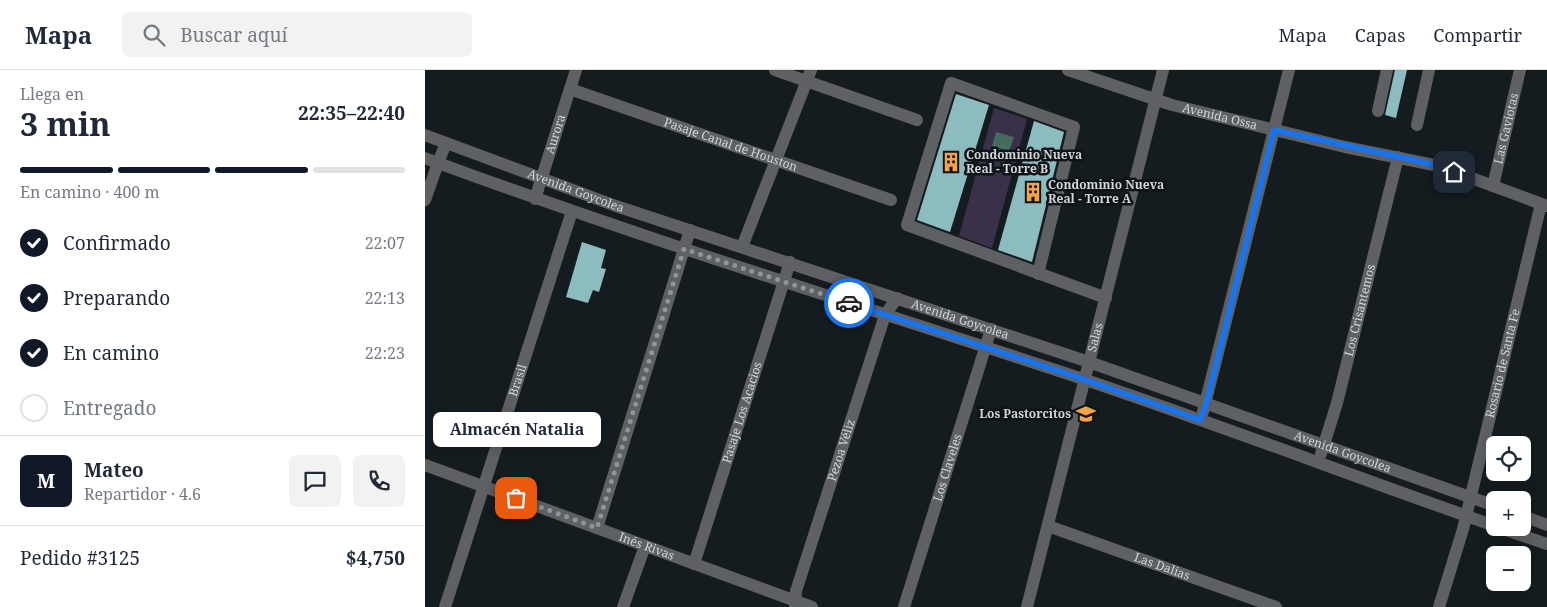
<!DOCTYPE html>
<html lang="es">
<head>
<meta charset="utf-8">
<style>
  :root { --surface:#fff; --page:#f2f2f3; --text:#1f2937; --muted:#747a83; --line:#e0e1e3; --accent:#111827 }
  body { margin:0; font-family:"Noto Serif",serif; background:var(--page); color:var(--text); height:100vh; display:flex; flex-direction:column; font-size:19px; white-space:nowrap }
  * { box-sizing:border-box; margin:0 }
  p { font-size:16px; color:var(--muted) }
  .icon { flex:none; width:28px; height:28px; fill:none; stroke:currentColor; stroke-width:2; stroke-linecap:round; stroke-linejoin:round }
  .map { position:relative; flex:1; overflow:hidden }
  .details { display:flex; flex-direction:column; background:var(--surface); width:425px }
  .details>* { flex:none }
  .controls { position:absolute; left:1061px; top:366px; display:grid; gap:10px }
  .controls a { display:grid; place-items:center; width:45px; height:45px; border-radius:8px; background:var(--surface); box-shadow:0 2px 12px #0003; font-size:25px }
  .pin { position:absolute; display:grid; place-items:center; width:42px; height:42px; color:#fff; margin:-21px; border-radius:10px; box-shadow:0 2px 8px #0006 }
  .courier { position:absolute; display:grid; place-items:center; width:50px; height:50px; margin:-25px; border:4px solid #1a73e8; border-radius:50%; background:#fff; color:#222; box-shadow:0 1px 6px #0007 }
  .bubble { position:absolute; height:35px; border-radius:8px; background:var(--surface); box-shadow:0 2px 12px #0003; font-size:16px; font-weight:700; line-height:35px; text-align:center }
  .headline em { font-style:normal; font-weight:700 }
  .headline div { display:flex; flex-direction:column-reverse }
  .headline { display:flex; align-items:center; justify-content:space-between; height:85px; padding:0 20px }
  h1 { font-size:32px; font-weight:700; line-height:38px }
  .bar { display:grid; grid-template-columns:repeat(4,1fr); gap:8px 5px; align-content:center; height:60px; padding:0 20px }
  .bar i { height:6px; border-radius:4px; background:var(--line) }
  .bar .current { background:var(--accent) }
  .bar p { grid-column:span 4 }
  .line { display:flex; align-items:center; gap:12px; padding:0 20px; border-top:1px solid var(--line) }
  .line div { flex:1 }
  .round { display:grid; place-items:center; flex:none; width:52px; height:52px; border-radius:8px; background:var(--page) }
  ol { padding:0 20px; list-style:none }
  li { display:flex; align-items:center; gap:15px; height:55px }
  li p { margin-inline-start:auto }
  li .icon { padding:5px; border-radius:50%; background:var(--accent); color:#fff; stroke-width:4 }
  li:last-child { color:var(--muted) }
  li i { width:28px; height:28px; border:2px solid var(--line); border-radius:50% }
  header { display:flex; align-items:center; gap:30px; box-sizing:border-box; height:70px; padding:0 25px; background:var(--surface); border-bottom:1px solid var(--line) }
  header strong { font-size:24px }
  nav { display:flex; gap:28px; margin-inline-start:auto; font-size:18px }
  .search { width:350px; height:45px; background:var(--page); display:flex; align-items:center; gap:12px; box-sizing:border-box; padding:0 18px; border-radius:8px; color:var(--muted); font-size:19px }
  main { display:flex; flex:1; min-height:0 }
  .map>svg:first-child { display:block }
</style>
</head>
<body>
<header>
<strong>Mapa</strong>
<div class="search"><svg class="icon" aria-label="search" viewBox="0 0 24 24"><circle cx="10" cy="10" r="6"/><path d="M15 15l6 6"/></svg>Buscar aquí</div>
<nav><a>Mapa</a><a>Capas</a><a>Compartir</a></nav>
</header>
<main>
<section class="details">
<div class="headline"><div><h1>3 min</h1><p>Llega en</p></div><em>22:35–22:40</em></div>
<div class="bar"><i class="current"></i><i class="current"></i><i class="current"></i><i></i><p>En camino · 400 m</p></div>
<ol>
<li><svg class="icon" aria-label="check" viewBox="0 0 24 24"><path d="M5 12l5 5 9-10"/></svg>Confirmado<p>22:07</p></li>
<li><svg class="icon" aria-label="check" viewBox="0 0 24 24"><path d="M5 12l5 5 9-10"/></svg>Preparando<p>22:13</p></li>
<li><svg class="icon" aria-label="check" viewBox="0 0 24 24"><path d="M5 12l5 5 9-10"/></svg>En camino<p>22:23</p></li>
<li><i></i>Entregado</li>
</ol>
<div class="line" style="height:90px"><b class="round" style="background:var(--accent);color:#fff">M</b><div><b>Mateo</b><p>Repartidor · 4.6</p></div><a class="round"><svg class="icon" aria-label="chat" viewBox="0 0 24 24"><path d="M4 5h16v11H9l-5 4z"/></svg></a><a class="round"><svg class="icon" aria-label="phone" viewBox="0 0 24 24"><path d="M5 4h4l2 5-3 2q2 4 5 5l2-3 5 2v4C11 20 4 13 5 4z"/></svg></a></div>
<div class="line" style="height:65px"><div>Pedido #3125</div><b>$4,750</b></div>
</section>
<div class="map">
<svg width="1122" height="537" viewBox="0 0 1122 537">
  <rect width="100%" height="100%" fill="#151c20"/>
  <!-- green -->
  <path fill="#3b3049" d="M 569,38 L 602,49 L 567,178 L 534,166 Z"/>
  <!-- water -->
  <path fill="#456c5d" d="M 571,62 L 589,67 L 584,81 L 567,76 Z"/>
  <!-- building -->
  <g fill="#8cbcbf">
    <path d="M 970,0 L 982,0 L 971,48 L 960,45 Z"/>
    <path d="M 531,24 L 564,35 L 525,162 L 492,150 Z"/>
    <path d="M 609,51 L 639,62 L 607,192 L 573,180 Z"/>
    <path d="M 157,172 L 181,180 L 176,198 L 181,199 L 174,222 L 168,220 L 163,233 L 141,227 Z"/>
  </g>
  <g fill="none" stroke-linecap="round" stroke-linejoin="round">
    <!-- minor -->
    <g stroke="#5f6064" stroke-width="12">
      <path d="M 350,0 L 492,50"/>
      <path id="s1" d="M 643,0 L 747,35 L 920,77 L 1014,96 L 1122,136"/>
      <path id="s2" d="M 145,19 L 466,130"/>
      <path d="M 953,41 L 962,0"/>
      <path d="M 992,55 L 1004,0"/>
      <path id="s3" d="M 0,65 L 191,136 L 664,292 L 1070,436"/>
      <path d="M 0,88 C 215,168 434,235 652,307 C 792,354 930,407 1070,456"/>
      <path id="s4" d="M 1068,116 L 1095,0"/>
      <path id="s5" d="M 110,129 L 151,0"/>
      <path d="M 0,130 L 13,93 L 21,73"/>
      <path d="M 317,177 L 386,0"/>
      <path d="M 613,204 L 649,57 L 526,13 L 482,155 L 681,228"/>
      <path d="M 778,342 L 864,0"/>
      <path id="s6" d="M 896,384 L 912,333 L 973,87"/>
      <path id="s7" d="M 0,395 L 387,537"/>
      <path d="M 1098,446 L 1122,455"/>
      <path id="s8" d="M 623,456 L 851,537"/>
      <path d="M 172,458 L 265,160"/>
      <path d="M 1075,458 L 1122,474"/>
      <path id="s9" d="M 269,494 L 365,192"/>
      <path id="s10" d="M 20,537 L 147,141"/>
      <path d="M 198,537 L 220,476"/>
      <path id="s11" d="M 370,537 L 371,521 L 460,245 L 472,228"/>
      <path id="s12" d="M 479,537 L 566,259"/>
      <path id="s13" d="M 602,537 L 738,0"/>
      <path id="s14" d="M 1014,537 L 1038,459 L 1116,134"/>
    </g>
  </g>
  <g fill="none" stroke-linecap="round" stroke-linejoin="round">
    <!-- done -->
    <path stroke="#8f9598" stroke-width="5" stroke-dasharray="0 9" d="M 91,428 L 172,458 L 259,179 L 424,233"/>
    <!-- route -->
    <path stroke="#1a73e8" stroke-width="6" d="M 424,233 L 649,306 L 775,350 L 781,334 L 849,60 L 998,92 L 1029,102"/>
  </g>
  <!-- icons -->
  <defs>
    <symbol id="building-bare" viewBox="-9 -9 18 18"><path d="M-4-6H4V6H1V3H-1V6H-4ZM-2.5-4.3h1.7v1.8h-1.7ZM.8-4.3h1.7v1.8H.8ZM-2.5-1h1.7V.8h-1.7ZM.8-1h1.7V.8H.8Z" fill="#f6a246" stroke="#0d1317" stroke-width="2.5" paint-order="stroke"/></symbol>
    <symbol id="school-bare" viewBox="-9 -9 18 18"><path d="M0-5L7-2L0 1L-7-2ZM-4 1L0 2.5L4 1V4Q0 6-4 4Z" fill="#f6a246" stroke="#0d1317" stroke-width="2.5" paint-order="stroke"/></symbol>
  </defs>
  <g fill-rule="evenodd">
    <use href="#building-bare" x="512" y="78" width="28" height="28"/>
    <use href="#building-bare" x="594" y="108" width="28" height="28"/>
    <use href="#school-bare" x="647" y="330" width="28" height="28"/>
  </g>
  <g text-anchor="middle" stroke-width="5" stroke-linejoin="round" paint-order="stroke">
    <!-- street labels -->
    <g font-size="12" fill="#d1d6d9" stroke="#0d1317">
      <text dy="4" stroke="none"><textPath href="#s1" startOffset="159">Avenida Ossa</textPath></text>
      <text dy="4" stroke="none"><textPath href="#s4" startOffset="59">Las Gaviotas</textPath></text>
      <text dy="4" stroke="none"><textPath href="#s5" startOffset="68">Aurora</textPath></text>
      <text dy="4" stroke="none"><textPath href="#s2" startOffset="170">Pasaje Canal de Houston</textPath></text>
      <text dy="4" stroke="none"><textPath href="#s3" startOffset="161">Avenida Goycolea</textPath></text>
      <text dy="4" stroke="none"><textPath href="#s6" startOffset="149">Los Crisantemos</textPath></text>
      <text dy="4" stroke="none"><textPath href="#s3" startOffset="566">Avenida Goycolea</textPath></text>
      <text dy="4" stroke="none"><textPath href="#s13" startOffset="278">Salas</textPath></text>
      <text dy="4" stroke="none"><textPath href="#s14" startOffset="252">Rosario de Santa Fe</textPath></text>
      <text dy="4" stroke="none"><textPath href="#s10" startOffset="238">Brasil</textPath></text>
      <text dy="4" stroke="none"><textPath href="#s9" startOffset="159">Pasaje Los Acacios</textPath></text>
      <text dy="4" stroke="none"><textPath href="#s11" startOffset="164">Pezoa Véliz</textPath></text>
      <text dy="4" stroke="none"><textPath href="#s3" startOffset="971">Avenida Goycolea</textPath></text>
      <text dy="4" stroke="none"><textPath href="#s12" startOffset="146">Los Claveles</textPath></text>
      <text dy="4" stroke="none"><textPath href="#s7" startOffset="236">Inés Rivas</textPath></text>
      <text dy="4" stroke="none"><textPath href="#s8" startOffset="121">Las Dalias</textPath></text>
    </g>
    <!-- poi labels -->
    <g font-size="12" font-weight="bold" fill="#d1d6d9" stroke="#0d1317" text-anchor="start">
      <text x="541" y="89">Condominio Nueva<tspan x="541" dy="14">Real - Torre B</tspan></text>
      <text x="623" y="119">Condominio Nueva<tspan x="623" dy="14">Real - Torre A</tspan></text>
      <text x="646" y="348" text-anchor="end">Los Pastorcitos</text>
    </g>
  </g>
</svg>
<div class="controls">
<a><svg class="icon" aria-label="locate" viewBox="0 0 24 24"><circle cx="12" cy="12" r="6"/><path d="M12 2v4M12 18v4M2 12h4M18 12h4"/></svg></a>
<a>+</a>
<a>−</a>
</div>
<div class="pin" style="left:91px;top:428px;background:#ea580c"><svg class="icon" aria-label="bag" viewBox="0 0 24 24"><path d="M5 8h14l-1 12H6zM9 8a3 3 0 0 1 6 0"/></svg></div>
<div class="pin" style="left:1029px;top:102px;background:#1f2937"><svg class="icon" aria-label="home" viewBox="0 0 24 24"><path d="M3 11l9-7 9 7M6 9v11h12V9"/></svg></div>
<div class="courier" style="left:424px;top:233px"><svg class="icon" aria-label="car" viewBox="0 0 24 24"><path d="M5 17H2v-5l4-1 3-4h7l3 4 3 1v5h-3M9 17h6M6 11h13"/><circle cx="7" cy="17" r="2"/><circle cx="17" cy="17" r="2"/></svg></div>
<div class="bubble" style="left:8px;top:342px;width:168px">Almacén Natalia</div>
</div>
</main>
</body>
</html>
